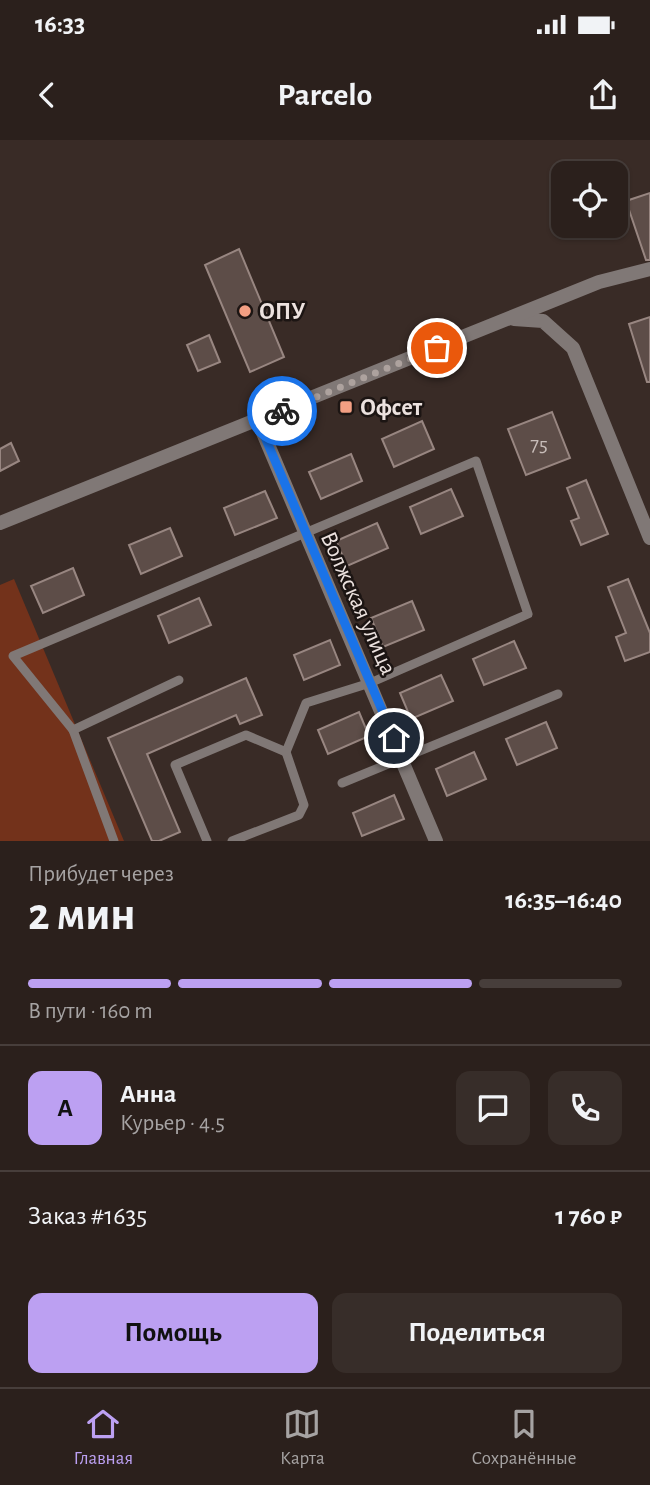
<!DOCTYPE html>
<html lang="ru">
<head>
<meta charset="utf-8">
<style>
  :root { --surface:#2b201c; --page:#372d29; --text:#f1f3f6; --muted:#a6a3a3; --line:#473e3b; --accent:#bca0f2 }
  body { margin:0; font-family:"Alegreya Sans",sans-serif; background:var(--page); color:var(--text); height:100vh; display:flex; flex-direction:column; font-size:26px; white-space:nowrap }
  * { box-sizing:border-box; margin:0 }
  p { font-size:23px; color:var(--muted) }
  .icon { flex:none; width:38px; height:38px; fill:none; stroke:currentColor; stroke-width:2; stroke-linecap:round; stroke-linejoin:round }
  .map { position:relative; height:701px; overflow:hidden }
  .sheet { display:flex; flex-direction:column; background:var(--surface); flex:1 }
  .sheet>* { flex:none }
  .buttons { position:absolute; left:551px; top:21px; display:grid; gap:14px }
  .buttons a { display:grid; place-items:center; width:77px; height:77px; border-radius:14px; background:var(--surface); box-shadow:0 2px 5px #0004,0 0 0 2px var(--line); font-size:35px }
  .pin { position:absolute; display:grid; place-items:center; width:60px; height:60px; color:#fff; margin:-30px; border:4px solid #fff; border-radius:50%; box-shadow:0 2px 7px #0007 }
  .courier { position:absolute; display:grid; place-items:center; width:70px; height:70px; margin:-35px; border:5px solid #1a73e8; border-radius:50%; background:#fff; color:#222; box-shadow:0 2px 9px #0007 }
  .overview em { font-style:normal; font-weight:700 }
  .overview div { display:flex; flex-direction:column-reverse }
  .overview { display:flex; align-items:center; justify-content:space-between; height:119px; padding:0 28px }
  h1 { font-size:46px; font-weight:700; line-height:52px }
  .bar { display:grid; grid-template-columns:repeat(4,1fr); gap:10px 7px; align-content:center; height:84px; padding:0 28px }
  .bar i { height:9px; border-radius:5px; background:var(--line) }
  .bar .on { background:var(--accent) }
  .bar p { grid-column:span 4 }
  .line { display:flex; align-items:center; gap:18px; padding:0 28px; border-top:2px solid var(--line) }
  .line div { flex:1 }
  .round { display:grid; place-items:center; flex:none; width:74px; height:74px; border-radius:14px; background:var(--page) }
  .action { display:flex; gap:14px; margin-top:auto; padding:14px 28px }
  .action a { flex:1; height:80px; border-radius:14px; background:var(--accent); color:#111; font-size:28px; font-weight:700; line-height:80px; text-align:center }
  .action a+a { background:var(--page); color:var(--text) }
  .status { display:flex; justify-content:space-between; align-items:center; height:49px; padding:0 35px; background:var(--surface); direction:ltr }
  .status svg { height:19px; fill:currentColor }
  header { display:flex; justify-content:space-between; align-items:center; height:91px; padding:0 28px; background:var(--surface); font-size:32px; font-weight:700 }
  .tabs { display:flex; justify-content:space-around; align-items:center; height:98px; border-top:2px solid var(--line); background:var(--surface); font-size:19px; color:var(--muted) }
  .tabs a { display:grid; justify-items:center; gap:4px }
  .tabs .on { color:var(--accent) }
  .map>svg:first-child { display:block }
</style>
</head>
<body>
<div class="status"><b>16:33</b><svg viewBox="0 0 49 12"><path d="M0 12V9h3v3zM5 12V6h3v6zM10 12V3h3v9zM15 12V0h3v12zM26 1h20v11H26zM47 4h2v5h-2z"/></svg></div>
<header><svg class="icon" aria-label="back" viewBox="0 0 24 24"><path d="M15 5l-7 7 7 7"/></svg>Parcelo<svg class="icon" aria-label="share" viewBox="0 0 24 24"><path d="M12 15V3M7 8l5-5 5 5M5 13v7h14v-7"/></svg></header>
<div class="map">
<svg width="650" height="701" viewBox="0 0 650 701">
  <rect width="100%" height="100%" fill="#392b26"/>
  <!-- green -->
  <path fill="#73321b" d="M 14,439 L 124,701 L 0,701 L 0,445 Z"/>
  <!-- building -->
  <g fill="#5d4d48" stroke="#988681" stroke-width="2">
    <path d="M 650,53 L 650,120 L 646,120 L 626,61 Z"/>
    <path d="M 239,109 L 284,217 L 250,232 L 205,125 Z"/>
    <path d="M 650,177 L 650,242 L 647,242 L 629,184 Z"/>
    <path d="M 209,195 L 220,222 L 198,231 L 187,205 Z"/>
    <path d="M 552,272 L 570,318 L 526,335 L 508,289 Z"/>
    <path d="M 422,281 L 434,309 L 394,327 L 382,299 Z"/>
    <path d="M 11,303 L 19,321 L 0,331 L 0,309 Z"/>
    <path d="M 351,314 L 362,341 L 321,359 L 309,332 Z"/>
    <path d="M 586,340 L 608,394 L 581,405 L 571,381 L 579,378 L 567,348 Z"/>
    <path d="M 451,349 L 463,376 L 421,394 L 410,367 Z"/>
    <path d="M 265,351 L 277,378 L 235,395 L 224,368 Z"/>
    <path d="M 377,383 L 388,408 L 347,426 L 336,401 Z"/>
    <path d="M 170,388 L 182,416 L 141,434 L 129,405 Z"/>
    <path d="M 73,428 L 84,455 L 43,473 L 31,446 Z"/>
    <path d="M 628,439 L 650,493 L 650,512 L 625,521 L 616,497 L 626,493 L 608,447 Z"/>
    <path d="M 199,458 L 211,485 L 169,503 L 158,476 Z"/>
    <path d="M 412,461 L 424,490 L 383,507 L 371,478 Z"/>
    <path d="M 330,500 L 340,525 L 304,540 L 294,515 Z"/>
    <path d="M 514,501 L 526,528 L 484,545 L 473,519 Z"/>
    <path d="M 441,535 L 453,561 L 411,579 L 400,553 Z"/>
    <path d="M 246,538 L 262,575 L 240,584 L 236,575 L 147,614 L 180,692 L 159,701 L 152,701 L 108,598 Z"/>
    <path d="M 359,572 L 369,596 L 328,614 L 318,590 Z"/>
    <path d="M 546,582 L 557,608 L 517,625 L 506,599 Z"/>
    <path d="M 474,612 L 486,639 L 447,656 L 436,629 Z"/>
    <path d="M 394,655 L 404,679 L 362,696 L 353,673 Z"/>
  </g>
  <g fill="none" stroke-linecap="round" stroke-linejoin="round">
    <!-- lane -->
    <g stroke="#807876" stroke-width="9">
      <path d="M 73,590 L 179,540"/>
      <path d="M 342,643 L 558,554"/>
      <path d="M 114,701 L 73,590 L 13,516 L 476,321 L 528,474 L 370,543 L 306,563 L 286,612 L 304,665 L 299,675 L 232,701"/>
      <path d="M 207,701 L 175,625 L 246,595 L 286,612"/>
    </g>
    <!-- street -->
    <g stroke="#807876" stroke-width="14">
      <path d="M 514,179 L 543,181 L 573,208 L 650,398"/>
      <path d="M 258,281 L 436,701"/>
      <path d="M 0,383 L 599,142 L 650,129"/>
    </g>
  </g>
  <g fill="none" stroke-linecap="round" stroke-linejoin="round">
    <!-- done -->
    <path stroke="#ada29e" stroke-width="7" stroke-dasharray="0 12.6" d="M 282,271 L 437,208"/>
    <!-- route -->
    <path stroke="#1a73e8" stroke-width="9" d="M 282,271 L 258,281 L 394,598"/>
  </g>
  <!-- markers -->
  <g fill="#f39f83" stroke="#1c1513" stroke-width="2.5">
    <circle cx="245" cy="171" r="7"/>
    <rect x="339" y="260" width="14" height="14" rx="3.5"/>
  </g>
  <g text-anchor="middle" stroke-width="5" stroke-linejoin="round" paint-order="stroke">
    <!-- number labels -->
    <g font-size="21" fill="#c8bdb9">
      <text x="539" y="311">75</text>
    </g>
    <!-- poi labels -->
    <g font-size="24" font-weight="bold" fill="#ece2df" stroke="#1c1513" text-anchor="start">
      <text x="259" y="179">ОПУ</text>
      <text x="360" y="275">Офсет</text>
    </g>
    <!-- street labels -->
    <g font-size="24" fill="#ece2df" stroke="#1c1513">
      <text transform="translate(359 463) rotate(66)" y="8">Волжская улица</text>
    </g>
  </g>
</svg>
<div class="buttons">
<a><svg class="icon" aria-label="locate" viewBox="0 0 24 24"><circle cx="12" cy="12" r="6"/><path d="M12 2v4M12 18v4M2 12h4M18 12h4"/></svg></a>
</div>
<div class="pin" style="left:437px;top:208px;background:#ea580c"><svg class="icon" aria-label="bag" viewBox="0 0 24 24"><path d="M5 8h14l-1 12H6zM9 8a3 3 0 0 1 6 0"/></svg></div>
<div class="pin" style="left:394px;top:598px;background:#1f2937"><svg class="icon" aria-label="home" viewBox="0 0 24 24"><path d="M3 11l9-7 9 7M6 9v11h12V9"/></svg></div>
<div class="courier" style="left:282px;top:271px"><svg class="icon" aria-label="bike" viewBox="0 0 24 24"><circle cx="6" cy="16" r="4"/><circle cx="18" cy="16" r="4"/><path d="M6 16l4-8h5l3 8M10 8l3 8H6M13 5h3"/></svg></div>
</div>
<section class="sheet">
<div class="overview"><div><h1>2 мин</h1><p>Прибудет через</p></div><em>16:35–16:40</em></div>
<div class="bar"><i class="on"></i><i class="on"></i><i class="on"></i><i></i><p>В пути · 160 m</p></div>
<div class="line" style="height:126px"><b class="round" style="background:var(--accent);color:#111">А</b><div><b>Анна</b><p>Курьер · 4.5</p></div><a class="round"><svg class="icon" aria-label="chat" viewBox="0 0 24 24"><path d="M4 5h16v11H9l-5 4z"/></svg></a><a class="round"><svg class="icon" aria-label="phone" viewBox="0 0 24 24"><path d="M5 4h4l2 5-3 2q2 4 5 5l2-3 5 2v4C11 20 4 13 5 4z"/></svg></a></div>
<div class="line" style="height:91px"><div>Заказ #1635</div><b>1 760 ₽</b></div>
<div class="action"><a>Помощь</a><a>Поделиться</a></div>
</section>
<nav class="tabs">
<a class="on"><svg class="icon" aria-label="home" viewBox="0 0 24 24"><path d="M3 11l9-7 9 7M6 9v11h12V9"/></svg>Главная</a>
<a><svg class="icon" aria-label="map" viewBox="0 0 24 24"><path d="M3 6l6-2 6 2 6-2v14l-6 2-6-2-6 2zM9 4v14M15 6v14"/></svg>Карта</a>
<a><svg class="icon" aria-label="saved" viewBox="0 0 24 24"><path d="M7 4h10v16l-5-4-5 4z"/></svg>Сохранённые</a>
</nav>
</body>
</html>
